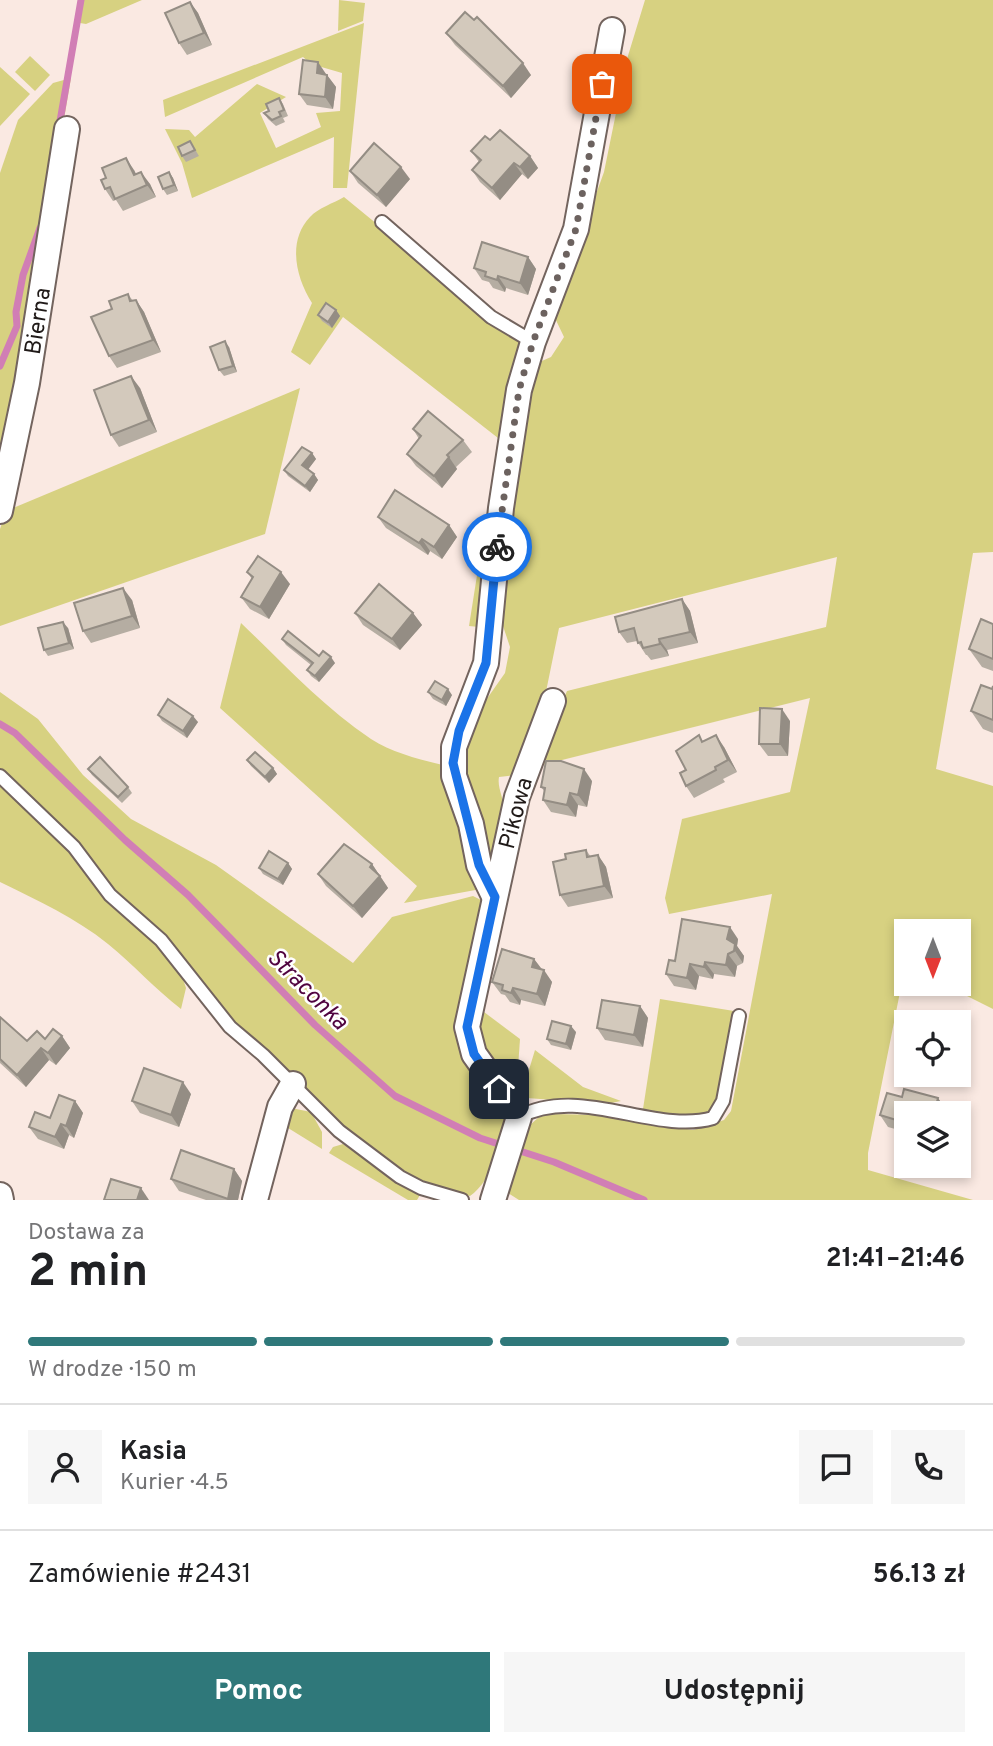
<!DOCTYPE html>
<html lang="pl">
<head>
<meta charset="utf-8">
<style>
  :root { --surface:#fff; --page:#f6f6f6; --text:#202124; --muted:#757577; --line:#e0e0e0; --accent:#2f787a }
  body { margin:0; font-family:Overpass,sans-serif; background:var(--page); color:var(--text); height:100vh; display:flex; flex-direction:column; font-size:26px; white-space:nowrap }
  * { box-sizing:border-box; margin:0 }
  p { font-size:23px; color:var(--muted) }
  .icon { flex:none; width:38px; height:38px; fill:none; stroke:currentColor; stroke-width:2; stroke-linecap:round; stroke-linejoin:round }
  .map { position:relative; height:1200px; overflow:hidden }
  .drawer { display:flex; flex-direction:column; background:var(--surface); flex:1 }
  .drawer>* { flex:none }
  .needle { width:46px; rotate:180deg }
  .controls { position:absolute; left:894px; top:919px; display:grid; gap:14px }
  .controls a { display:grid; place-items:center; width:77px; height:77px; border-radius:0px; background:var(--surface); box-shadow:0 4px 10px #0003; font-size:35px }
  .pin { position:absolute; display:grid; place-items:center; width:60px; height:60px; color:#fff; margin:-30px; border-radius:14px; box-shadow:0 4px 10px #0006 }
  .courier { position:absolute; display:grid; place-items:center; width:70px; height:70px; margin:-35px; border:5px solid #1a73e8; border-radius:50%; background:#fff; color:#222; box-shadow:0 2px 9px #0007 }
  .head em { font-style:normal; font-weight:700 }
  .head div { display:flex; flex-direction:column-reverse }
  .head { display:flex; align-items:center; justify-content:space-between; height:119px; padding:0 28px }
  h1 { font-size:46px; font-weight:700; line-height:52px }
  .bar { display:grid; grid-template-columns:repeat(4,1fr); gap:10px 7px; align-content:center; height:84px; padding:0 28px }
  .bar i { height:9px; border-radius:5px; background:var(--line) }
  .bar .current { background:var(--accent) }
  .bar p { grid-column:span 4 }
  .line { display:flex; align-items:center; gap:18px; padding:0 28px; border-top:2px solid var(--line) }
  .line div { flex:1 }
  .round { display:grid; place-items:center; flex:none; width:74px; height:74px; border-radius:0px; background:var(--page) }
  .button { display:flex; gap:14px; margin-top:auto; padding:14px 28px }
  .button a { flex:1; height:80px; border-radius:0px; background:var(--accent); color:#fff; font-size:28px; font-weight:700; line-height:80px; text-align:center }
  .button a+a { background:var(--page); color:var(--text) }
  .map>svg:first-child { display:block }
</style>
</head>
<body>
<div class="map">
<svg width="993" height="1200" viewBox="0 0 993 1200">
  <rect width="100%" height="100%" fill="#fae9e2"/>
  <!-- green -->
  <g fill="#d7d181">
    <path d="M 83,0 L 142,0 L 86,24 L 80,23 Z"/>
    <path d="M 339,0 L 365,3 L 363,21 L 338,31 Z"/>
    <path d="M 645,0 L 993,0 L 993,552 L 973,553 L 936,769 L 993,786 L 993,1009 L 957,991 L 915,984 L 959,984 L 959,931 L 906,931 L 906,982 L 902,982 L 868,1153 L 868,1170 L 973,1200 L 519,1200 L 508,1193 L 508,1183 L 530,1125 L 539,1117 L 552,1114 L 604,1115 L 693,1130 L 724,1120 L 731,1111 L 772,894 L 669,914 L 665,898 L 682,819 L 790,792 L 810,698 L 534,767 L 567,691 L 826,627 L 837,557 L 559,628 L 540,721 L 515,775 L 499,777 C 497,788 504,798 504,810 C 504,830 497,852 494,871 L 459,756 L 479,710 L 505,673 L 510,647 L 500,617 L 502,563 L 535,364 L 551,357 L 564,337 L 553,314 L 604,172 L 627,59 Z"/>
    <path d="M 364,23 L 347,188 L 333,188 L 334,137 L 192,198 L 182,163 L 165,129 L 189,130 L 195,137 L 257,84 L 286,97 L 260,113 L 276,148 L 321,127 L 316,113 L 340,111 L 342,73 L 311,64 L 303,57 L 165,117 L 163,100 Z"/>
    <path d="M 30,56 L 50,75 L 35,91 L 15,72 Z"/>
    <path d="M 0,67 L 30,94 L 0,126 Z"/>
    <path d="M 71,78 L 0,494 L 0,173 L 18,120 L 53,83 Z"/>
    <path d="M 344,197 L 523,344 L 496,492 L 490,492 L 498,438 L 343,317 L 310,365 L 291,352 L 312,303 C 296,278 287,241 310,217 C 318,208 334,203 344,197 Z"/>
    <path d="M 300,388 L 265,534 L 0,626 L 0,529 L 6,511 Z"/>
    <path d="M 487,512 L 492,515 L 479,627 L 469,626 Z"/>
    <path d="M 241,623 C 282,662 323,707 371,739 C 393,753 421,760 447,766 L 481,889 L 404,903 L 417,886 L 220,708 Z"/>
    <path d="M 0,692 L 38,719 L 83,775 L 131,819 L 216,865 L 353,963 L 392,917 L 473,896 L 487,903 L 464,1008 L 505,1117 C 503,1143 492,1181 470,1196 L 424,1184 L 404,1173 L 381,1159 L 344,1127 L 236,1023 L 164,938 L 133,913 L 0,770 Z"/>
    <path d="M 0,780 L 71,849 L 179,967 L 186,988 L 181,1009 C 155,989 134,965 108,944 C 76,918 37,900 0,882 Z"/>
    <path d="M 660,999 L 734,1011 L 714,1111 L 689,1118 L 643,1109 Z"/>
    <path d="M 476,1006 L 520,1039 L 516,1096 L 479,1051 Z"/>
    <path d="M 535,1050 L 583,1087 L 621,1101 L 606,1104 L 527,1098 L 528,1073 Z"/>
    <path d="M 291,1108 L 311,1112 L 322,1132 L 322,1149 L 280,1123 Z"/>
    <path d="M 343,1144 L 420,1195 L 417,1200 L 408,1200 L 329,1153 L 333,1147 Z"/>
  </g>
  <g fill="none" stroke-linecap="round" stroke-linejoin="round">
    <!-- stream -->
    <g stroke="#d17eb5" stroke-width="7">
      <path d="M 59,127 L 81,0"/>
      <path d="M 0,366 L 17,326 L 16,312 L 23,275 L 40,228"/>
      <path d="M 0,724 L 15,733 L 125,840 L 188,895 L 315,1025 L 395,1096 L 480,1138 L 554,1162 L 644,1200"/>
    </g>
    <defs>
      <g id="service">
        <path d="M 382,222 L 491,317 L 533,342"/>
        <path d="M 0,776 L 74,847 L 110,895 L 161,940 L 230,1027 L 263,1055 L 339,1131 L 400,1177 L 421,1188 L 462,1200"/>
        <path d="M 519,1117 C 580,1084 655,1135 713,1118 L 723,1101 L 739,1016"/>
      </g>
      <g id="minor">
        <path d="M 0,511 L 27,383 L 67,129"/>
        <path d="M 494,896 L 479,865 L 471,824 L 454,776 L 454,747 L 486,663 L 501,508 L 519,390 L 533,342 L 576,229 L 612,30"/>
        <path d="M 0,1195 L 1,1200"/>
        <path d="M 255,1200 L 280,1107 L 293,1084"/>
        <path d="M 493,1200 L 519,1117 L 474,1054 L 467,1027 L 517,797 L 553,701"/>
      </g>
    </defs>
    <!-- service casing -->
    <use href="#service" stroke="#73645e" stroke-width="16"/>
    <!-- minor casing -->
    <use href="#minor" stroke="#73645e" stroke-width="28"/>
    <!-- service -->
    <use href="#service" stroke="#fff" stroke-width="12"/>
    <!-- minor -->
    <use href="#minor" stroke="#fff" stroke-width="24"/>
  </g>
  <!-- wall -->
  <g fill="#b5ada2">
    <path d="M 190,2 L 198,13 L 212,45 L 187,55 L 179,43 Z"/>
    <path d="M 446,33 L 531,75 L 511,98 L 455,45 Z"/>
    <path d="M 326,74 L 336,87 L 333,109 L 307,105 L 299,94 Z"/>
    <path d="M 279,98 L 283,104 L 288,116 L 283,118 L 285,122 L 276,126 L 268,119 L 264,113 L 269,111 Z"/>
    <path d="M 490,140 L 530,156 L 538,168 L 528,179 L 522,174 L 500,200 L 480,182 L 472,170 L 479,162 L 471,151 Z"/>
    <path d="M 190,141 L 199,156 L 186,162 L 182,156 Z"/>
    <path d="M 134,170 L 136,174 L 150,184 L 156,197 L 123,211 L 116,200 L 113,201 L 105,189 Z"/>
    <path d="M 350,171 L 410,179 L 386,207 L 358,183 Z"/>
    <path d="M 169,172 L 173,178 L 178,191 L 167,195 L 163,189 Z"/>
    <path d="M 528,257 L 536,269 L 528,295 L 506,288 L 505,292 L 493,288 L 489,282 L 482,280 L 474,268 Z"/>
    <path d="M 128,294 L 133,301 L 136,300 L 144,312 L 161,352 L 117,368 L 109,356 L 112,309 Z"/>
    <path d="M 336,310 L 340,316 L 332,328 L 322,321 L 318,315 Z"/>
    <path d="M 229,347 L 237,372 L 224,376 L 219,370 Z"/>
    <path d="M 140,388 L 157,432 L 119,447 L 111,435 Z"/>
    <path d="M 413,429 L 463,440 L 472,452 L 456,467 L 457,469 L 442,488 L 416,466 L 407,454 L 419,439 Z"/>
    <path d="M 312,453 L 316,459 L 308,469 L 314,474 L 318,480 L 310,492 L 288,476 L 284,470 Z"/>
    <path d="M 378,517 L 449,525 L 457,537 L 442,559 L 430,551 L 428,555 L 386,528 Z"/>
    <path d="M 247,572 L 290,584 L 269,619 L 250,609 L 241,597 L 252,579 Z"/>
    <path d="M 682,599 L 690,611 L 698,643 L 667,650 L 669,656 L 651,660 L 647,655 L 646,655 L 637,641 L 627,643 L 619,632 Z"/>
    <path d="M 132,600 L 140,628 L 91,643 L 83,631 Z"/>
    <path d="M 355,613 L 413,613 L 422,625 L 400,650 L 363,625 Z"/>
    <path d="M 993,624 L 993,671 L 982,667 L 969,649 Z"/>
    <path d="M 68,628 L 74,649 L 48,656 L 44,650 Z"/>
    <path d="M 282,639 L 319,656 L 335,663 L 319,682 L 311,676 L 307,670 L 311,665 L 286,645 Z"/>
    <path d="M 993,686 L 993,733 L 983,729 L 971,711 L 992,689 Z"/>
    <path d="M 428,692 L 452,695 L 446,706 L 433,699 Z"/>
    <path d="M 158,715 L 198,722 L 187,738 L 162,721 Z"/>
    <path d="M 790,721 L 788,756 L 768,756 L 759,744 Z"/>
    <path d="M 703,742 L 724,747 L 737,772 L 723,779 L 725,782 L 694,798 L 686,786 L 686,770 Z"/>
    <path d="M 247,760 L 273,768 L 277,774 L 269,783 L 251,766 Z"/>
    <path d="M 88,769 L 128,787 L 132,793 L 122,803 L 92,775 Z"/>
    <path d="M 592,781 L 587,807 L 578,805 L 576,817 L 551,812 L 543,800 L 545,792 L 541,787 Z"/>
    <path d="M 586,850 L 591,857 L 598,855 L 606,867 L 613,898 L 568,907 L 560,895 L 566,859 Z"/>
    <path d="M 288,863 L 292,869 L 283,885 L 263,874 L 259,868 Z"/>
    <path d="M 372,864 L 388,888 L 362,918 L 326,886 L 318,874 Z"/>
    <path d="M 738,939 L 737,946 L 744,956 L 743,963 L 737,966 L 735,977 L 714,974 L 713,979 L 699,976 L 696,990 L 674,986 L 666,974 L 675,961 Z"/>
    <path d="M 534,959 L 552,982 L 545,1006 L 521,1000 L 520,1005 L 510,1002 L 505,995 L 501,994 L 492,982 Z"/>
    <path d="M 640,1006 L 648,1018 L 643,1047 L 605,1040 L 597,1028 Z"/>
    <path d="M 0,1017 L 27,1041 L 62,1036 L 70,1048 L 56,1065 L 49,1060 L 26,1087 L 0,1063 Z"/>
    <path d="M 576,1032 L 571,1050 L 551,1045 L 547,1039 Z"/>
    <path d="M 191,1094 L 179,1127 L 140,1113 L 132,1101 Z"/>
    <path d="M 902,1097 L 938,1098 L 946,1110 L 906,1113 L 906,1132 L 888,1127 L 880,1115 Z"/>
    <path d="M 75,1101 L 83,1113 L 74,1138 L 69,1135 L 64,1149 L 38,1139 L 29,1127 L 50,1118 Z"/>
    <path d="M 234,1169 L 242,1181 L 238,1200 L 206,1200 L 179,1191 L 171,1179 Z"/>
  </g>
  <!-- shaded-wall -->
  <g fill="#948d84">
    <path d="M 190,2 L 198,13 L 212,45 L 204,33 Z"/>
    <path d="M 318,62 L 326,74 L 325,85 L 317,73 Z"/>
    <path d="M 523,63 L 531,75 L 511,98 L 503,86 Z"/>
    <path d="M 327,75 L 336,87 L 333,109 L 325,97 Z"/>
    <path d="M 530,156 L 538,168 L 528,179 L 520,167 Z"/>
    <path d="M 126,158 L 134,170 L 142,187 L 134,175 Z"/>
    <path d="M 514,163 L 522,174 L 500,200 L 492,188 Z"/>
    <path d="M 401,167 L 410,179 L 386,207 L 377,195 Z"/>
    <path d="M 141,172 L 150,184 L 156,197 L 147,185 Z"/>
    <path d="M 169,172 L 173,178 L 178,191 L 174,185 Z"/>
    <path d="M 528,257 L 536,269 L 528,295 L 520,283 Z"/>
    <path d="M 498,276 L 506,288 L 505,292 L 497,280 Z"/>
    <path d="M 136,300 L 144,312 L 161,352 L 153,340 Z"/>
    <path d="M 336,310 L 340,316 L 332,328 L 328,322 Z"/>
    <path d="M 225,341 L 229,347 L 237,372 L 233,366 Z"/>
    <path d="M 131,376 L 140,388 L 157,432 L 149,420 Z"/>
    <path d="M 312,453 L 316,459 L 307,471 L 302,465 Z"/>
    <path d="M 449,457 L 457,469 L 442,488 L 434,476 Z"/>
    <path d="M 314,474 L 318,480 L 310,492 L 305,486 Z"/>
    <path d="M 449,525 L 457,537 L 442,559 L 434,547 Z"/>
    <path d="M 422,539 L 430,551 L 428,555 L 419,543 Z"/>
    <path d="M 281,572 L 290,584 L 269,619 L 260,607 Z"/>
    <path d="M 123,588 L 132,600 L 140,628 L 132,616 Z"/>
    <path d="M 682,599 L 690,611 L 698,643 L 690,632 Z"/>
    <path d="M 413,613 L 422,625 L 400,650 L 392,639 Z"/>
    <path d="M 63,622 L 68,628 L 74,649 L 69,643 Z"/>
    <path d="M 659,639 L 667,650 L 669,656 L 660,644 Z"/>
    <path d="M 331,657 L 335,663 L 319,682 L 315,676 Z"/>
    <path d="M 448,689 L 452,695 L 446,706 L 442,700 Z"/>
    <path d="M 782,709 L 790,721 L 788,756 L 780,744 Z"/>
    <path d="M 193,716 L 198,722 L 187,738 L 183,731 Z"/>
    <path d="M 716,735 L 724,747 L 737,772 L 728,760 Z"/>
    <path d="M 273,768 L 277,774 L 269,783 L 265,777 Z"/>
    <path d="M 584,769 L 592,781 L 587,807 L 578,795 Z"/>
    <path d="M 570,793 L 578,805 L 576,817 L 567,805 Z"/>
    <path d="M 598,855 L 606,867 L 613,898 L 604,886 Z"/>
    <path d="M 288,863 L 292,869 L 283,885 L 278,879 Z"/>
    <path d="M 372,864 L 388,888 L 362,918 L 353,906 L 370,867 Z"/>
    <path d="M 730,927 L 738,939 L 737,946 L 744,956 L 743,963 L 727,939 Z"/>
    <path d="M 728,954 L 737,966 L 735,977 L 726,965 Z"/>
    <path d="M 534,959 L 543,971 L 532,967 Z"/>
    <path d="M 705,962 L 714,974 L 713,979 L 704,967 Z"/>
    <path d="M 690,964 L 699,976 L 696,990 L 687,978 Z"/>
    <path d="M 544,970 L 552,982 L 545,1006 L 537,994 Z"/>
    <path d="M 513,988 L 521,1000 L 520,1005 L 511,993 Z"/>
    <path d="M 640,1006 L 648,1018 L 643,1047 L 634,1035 Z"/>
    <path d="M 571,1026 L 576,1032 L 571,1050 L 566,1044 Z"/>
    <path d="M 62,1036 L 70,1048 L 56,1065 L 48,1053 Z"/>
    <path d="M 41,1048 L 49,1060 L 26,1087 L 17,1075 Z"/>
    <path d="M 183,1082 L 191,1094 L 179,1127 L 171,1115 Z"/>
    <path d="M 938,1098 L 946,1110 L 946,1113 L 934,1113 Z"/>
    <path d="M 75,1101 L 83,1113 L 74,1138 L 66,1126 Z"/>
    <path d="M 61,1124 L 69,1135 L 64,1149 L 55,1137 Z"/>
    <path d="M 234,1169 L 242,1181 L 238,1200 L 229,1200 L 228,1199 Z"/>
    <path d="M 141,1188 L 149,1200 L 137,1200 Z"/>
  </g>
  <!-- building -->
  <g fill="#d3c9bc" stroke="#948d84" stroke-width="2">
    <path d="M 190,2 L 204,33 L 179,43 L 165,13 Z"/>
    <path d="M 465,12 L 474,20 L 477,17 L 523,63 L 503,86 L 446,33 Z"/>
    <path d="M 303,60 L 318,62 L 317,73 L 327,75 L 325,97 L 299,94 Z"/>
    <path d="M 279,98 L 284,110 L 279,112 L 281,116 L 272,120 L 264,113 L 269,111 L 266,104 Z"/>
    <path d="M 500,130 L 530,156 L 520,167 L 514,163 L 492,188 L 472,170 L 481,160 L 471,151 L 485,136 L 490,140 Z"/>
    <path d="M 190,141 L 195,150 L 182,156 L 178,147 Z"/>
    <path d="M 374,143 L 401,167 L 377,195 L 350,171 Z"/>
    <path d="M 126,158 L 134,175 L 141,172 L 147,185 L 115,199 L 110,187 L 105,189 L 101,180 L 106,178 L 102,168 Z"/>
    <path d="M 169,172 L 174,185 L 163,189 L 158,177 Z"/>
    <path d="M 482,242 L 528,257 L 520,283 L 498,276 L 497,280 L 485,276 L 486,272 L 474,268 Z"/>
    <path d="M 128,294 L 130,301 L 136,300 L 153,340 L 109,356 L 91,317 L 112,309 L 109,301 Z"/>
    <path d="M 326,303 L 336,310 L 328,322 L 318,315 Z"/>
    <path d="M 225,341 L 233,366 L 219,370 L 210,347 Z"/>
    <path d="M 131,376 L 149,420 L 111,435 L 94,390 Z"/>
    <path d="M 428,411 L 463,440 L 447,455 L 449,457 L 434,476 L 407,454 L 421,436 L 413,429 Z"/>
    <path d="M 302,447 L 312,453 L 302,465 L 314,474 L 305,486 L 284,470 Z"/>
    <path d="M 395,490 L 449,525 L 434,547 L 422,539 L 419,543 L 378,517 Z"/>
    <path d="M 258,556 L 281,572 L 260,607 L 241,597 L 253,577 L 247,572 Z"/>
    <path d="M 379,584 L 413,613 L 392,639 L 355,613 Z"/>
    <path d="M 123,588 L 132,616 L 83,631 L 74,603 Z"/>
    <path d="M 682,599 L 690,632 L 659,639 L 660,644 L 643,648 L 641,642 L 638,643 L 634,628 L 619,632 L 615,617 Z"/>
    <path d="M 981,619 L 993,624 L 993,659 L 969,649 Z"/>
    <path d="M 63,622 L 69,643 L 44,650 L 38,628 Z"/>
    <path d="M 288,631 L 319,656 L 323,651 L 331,657 L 315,676 L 307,670 L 313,663 L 282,639 Z"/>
    <path d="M 435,681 L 448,689 L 442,700 L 428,692 Z"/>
    <path d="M 981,685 L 992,689 L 993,686 L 993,720 L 971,711 Z"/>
    <path d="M 168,699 L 193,716 L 183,731 L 158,715 Z"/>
    <path d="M 760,708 L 782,709 L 780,744 L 759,744 Z"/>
    <path d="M 699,735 L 702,742 L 716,735 L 728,760 L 715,767 L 716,770 L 686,786 L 680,773 L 686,770 L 676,751 Z"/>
    <path d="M 255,752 L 273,768 L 265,777 L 247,760 Z"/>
    <path d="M 100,757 L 128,787 L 118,797 L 88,769 Z"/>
    <path d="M 546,761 L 561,761 L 584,769 L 578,795 L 570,793 L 567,805 L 543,800 L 545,788 L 541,787 Z"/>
    <path d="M 344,844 L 372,864 L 370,867 L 380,876 L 353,906 L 318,874 Z"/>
    <path d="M 586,850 L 587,857 L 598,855 L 604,886 L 560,895 L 553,862 L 566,859 L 565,854 Z"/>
    <path d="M 269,851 L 288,863 L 278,879 L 259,868 Z"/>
    <path d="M 682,919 L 730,927 L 727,939 L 735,944 L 734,951 L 728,954 L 726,965 L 705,962 L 704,967 L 690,964 L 687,978 L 666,974 L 669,960 L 675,961 Z"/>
    <path d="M 502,949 L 534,959 L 532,967 L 544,970 L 537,994 L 513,988 L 511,993 L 502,990 L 503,985 L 492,982 Z"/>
    <path d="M 602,1000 L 640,1006 L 634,1035 L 597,1028 Z"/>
    <path d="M 0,1017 L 27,1041 L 37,1031 L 45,1039 L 53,1029 L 62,1036 L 48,1053 L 41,1048 L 17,1075 L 0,1059 Z"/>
    <path d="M 552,1021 L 571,1026 L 566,1044 L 547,1039 Z"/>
    <path d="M 144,1068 L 183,1082 L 171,1115 L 132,1101 Z"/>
    <path d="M 904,1089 L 938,1098 L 934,1113 L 906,1113 L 906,1123 L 880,1115 L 887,1093 L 902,1097 Z"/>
    <path d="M 59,1095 L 75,1101 L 66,1126 L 61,1124 L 55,1137 L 29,1127 L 35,1112 L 50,1118 Z"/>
    <path d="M 181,1150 L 234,1169 L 228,1199 L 171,1179 Z"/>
    <path d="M 111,1179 L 141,1188 L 137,1200 L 104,1200 Z"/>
  </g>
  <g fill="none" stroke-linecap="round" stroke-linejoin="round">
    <!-- done -->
    <path stroke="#6c625f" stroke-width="7" stroke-dasharray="0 12.6" d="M 497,547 L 519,390 L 533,342 L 576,229 L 602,84"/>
    <!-- route -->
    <path stroke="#1a73e8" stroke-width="9" d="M 497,547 L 486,663 L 459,731 L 453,763 L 479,865 L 495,897 L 467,1027 L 474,1054 L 499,1089"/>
  </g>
  <g text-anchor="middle" stroke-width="5" stroke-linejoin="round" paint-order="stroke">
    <!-- street labels -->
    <g font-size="23" fill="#201a18" stroke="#fff">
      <text transform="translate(37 321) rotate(-81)" y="8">Bierna</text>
      <text transform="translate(515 813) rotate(-75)" y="8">Pikowa</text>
    </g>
    <!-- water labels -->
    <g font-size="24" font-style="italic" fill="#50043f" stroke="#fff">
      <text transform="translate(308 989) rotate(45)" y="8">Straconka</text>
    </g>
  </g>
</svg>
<div class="controls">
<a><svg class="needle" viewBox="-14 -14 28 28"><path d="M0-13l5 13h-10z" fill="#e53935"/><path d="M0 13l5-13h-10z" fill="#757577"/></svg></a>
<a><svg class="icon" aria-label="locate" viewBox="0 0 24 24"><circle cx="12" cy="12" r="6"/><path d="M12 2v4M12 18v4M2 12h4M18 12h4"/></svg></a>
<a><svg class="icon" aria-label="layers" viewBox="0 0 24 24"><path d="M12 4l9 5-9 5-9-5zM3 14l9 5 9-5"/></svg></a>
</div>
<div class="pin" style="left:602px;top:84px;background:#ea580c"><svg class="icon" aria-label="bag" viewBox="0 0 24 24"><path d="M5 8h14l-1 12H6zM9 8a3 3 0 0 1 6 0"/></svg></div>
<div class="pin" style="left:499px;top:1089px;background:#1f2937"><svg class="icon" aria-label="home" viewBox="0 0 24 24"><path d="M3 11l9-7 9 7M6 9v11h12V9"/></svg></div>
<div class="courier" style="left:497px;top:547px"><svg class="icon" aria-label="bike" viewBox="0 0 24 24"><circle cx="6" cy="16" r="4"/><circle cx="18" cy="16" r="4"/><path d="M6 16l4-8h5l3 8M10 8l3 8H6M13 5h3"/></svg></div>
</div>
<section class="drawer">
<div class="head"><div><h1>2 min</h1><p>Dostawa za</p></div><em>21:41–21:46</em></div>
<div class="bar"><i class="current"></i><i class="current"></i><i class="current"></i><i></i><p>W drodze · 150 m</p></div>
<div class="line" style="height:126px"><a class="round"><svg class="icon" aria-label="person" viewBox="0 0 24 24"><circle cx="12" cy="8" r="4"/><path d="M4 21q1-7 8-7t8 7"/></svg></a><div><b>Kasia</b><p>Kurier · 4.5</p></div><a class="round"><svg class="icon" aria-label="chat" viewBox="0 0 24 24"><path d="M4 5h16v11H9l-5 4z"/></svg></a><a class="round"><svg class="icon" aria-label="phone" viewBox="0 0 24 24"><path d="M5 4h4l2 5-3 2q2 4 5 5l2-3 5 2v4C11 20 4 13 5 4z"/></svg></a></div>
<div class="line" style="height:91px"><div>Zamówienie #2431</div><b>56.13 zł</b></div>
<div class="button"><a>Pomoc</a><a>Udostępnij</a></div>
</section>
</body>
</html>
